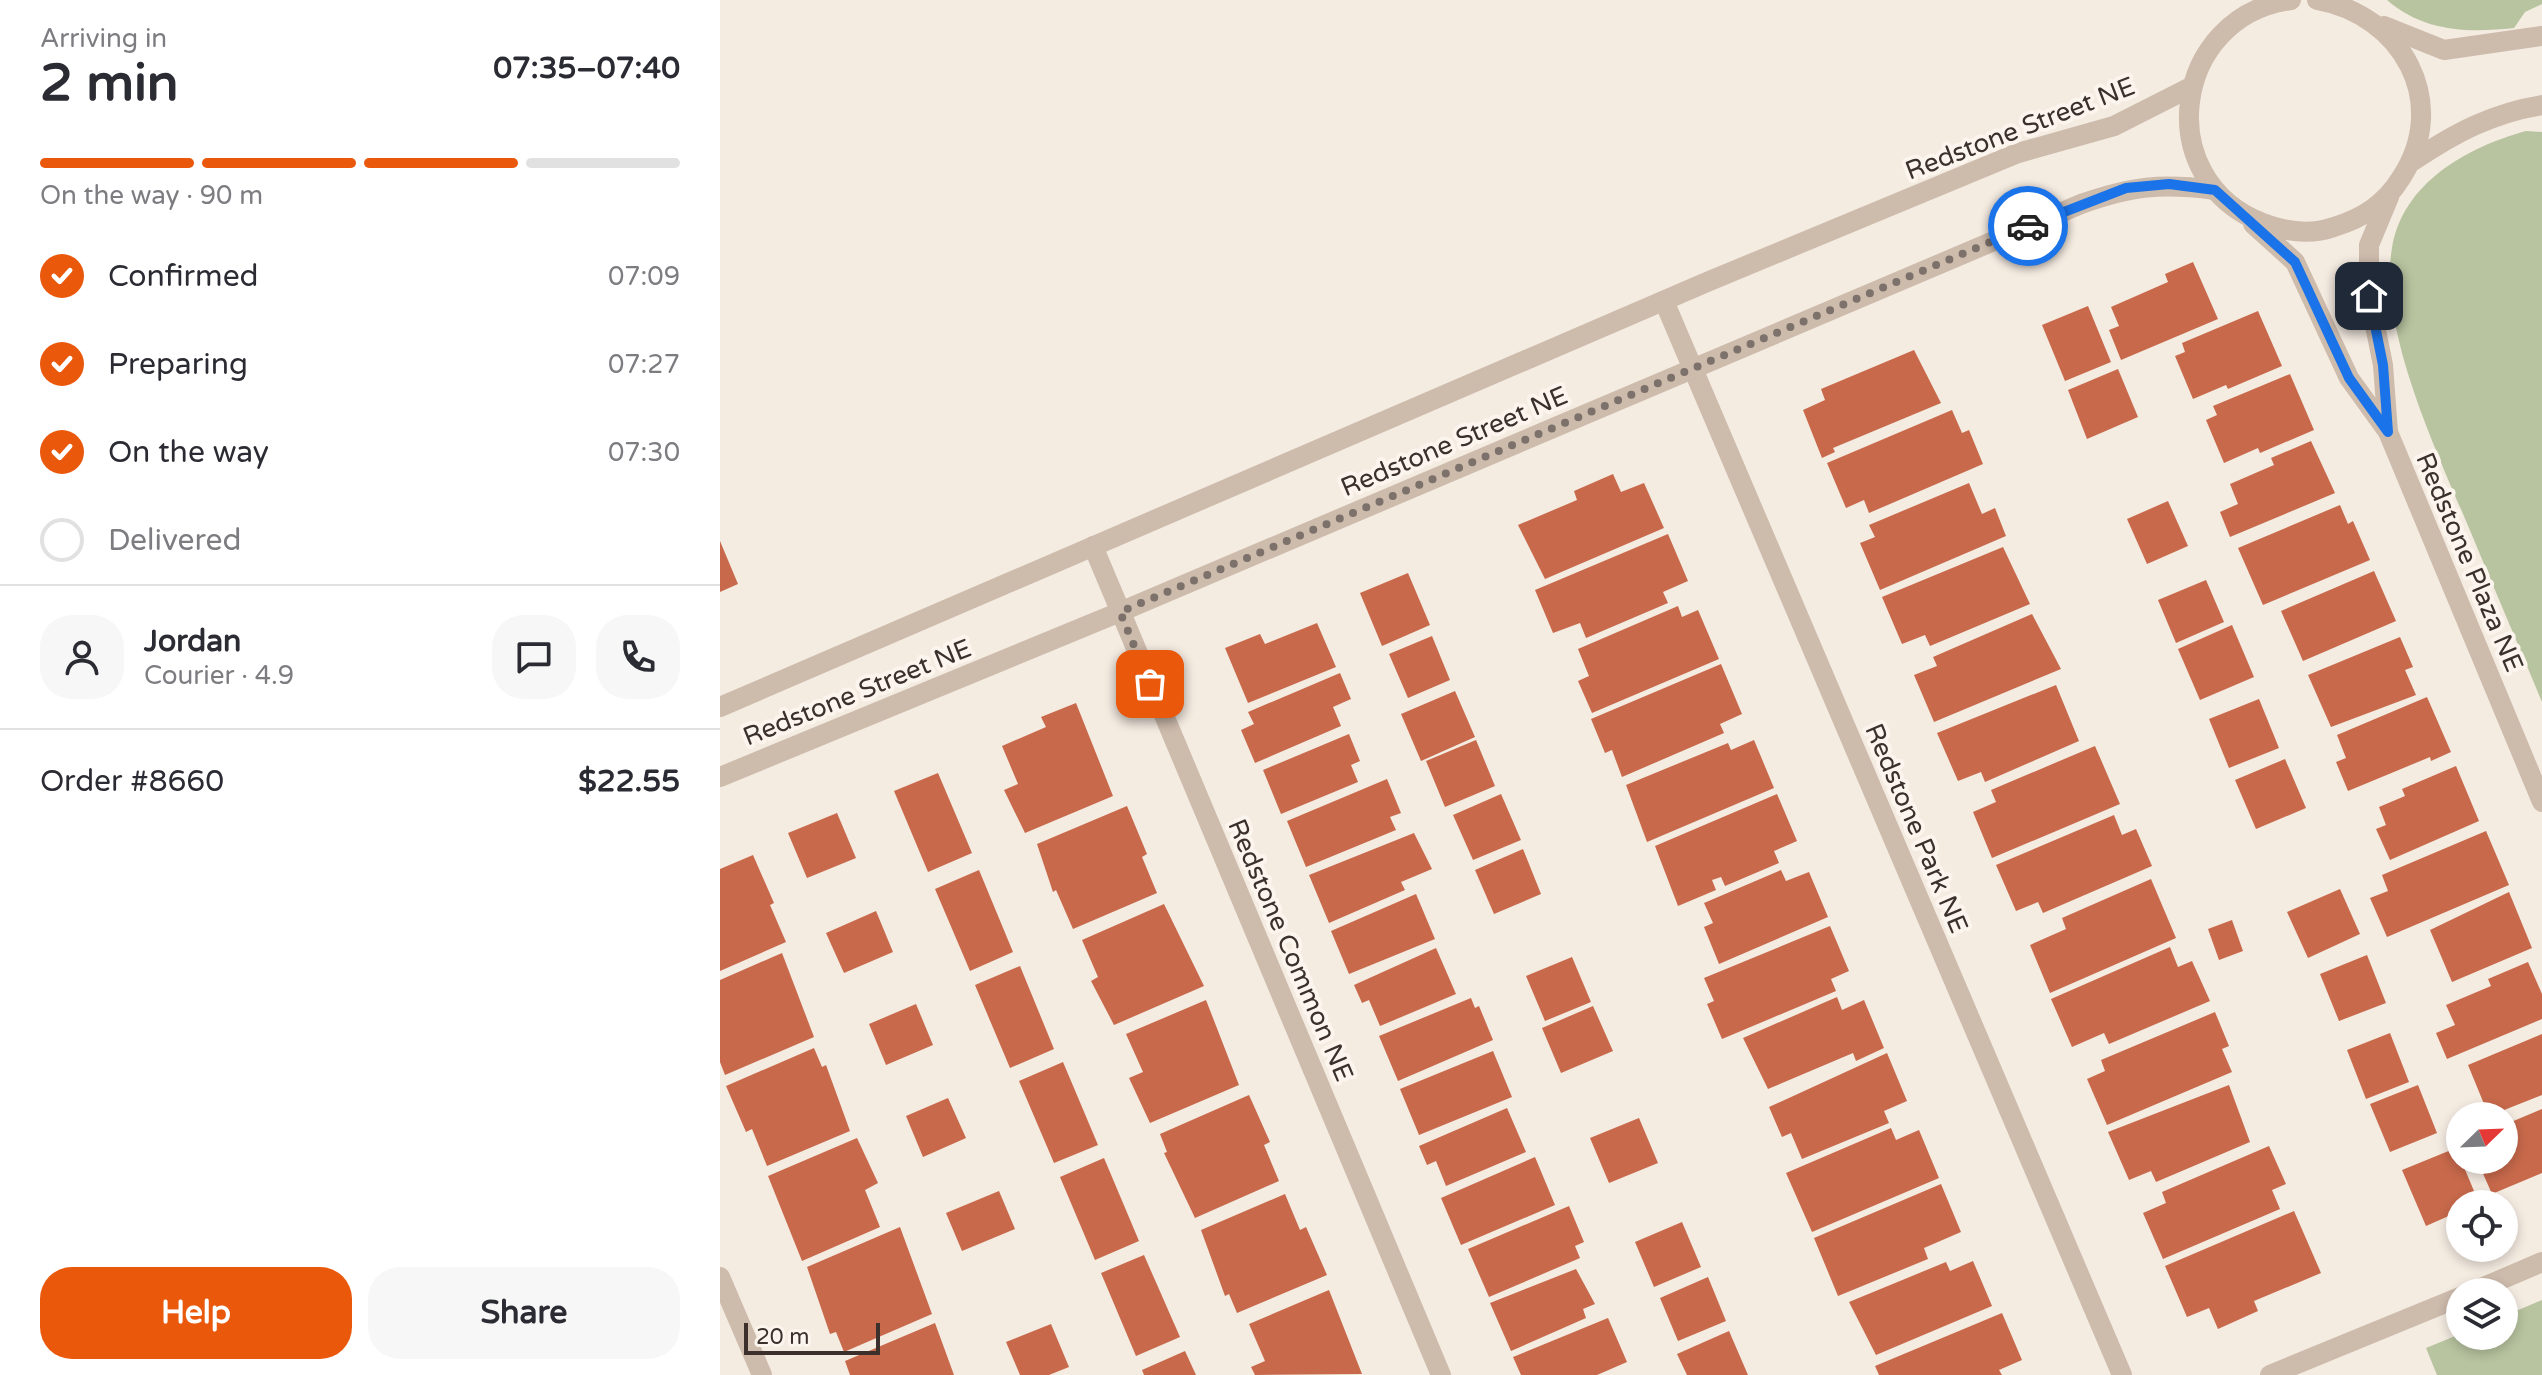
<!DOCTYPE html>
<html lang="en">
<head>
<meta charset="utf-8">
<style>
  :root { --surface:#fff; --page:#f7f7f7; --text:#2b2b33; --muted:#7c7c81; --line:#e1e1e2; --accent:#ea580c }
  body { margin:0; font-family:"Varela Round",sans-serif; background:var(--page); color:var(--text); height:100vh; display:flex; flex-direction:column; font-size:30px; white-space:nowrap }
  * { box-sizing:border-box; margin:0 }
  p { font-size:26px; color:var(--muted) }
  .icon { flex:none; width:44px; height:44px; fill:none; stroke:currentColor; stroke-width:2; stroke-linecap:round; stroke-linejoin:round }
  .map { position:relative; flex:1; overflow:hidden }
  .drawer { display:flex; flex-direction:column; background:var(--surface); width:720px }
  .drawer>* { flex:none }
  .needle { width:52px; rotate:67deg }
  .tools { position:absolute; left:1726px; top:1102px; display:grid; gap:16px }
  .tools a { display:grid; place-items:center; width:72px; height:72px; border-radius:50%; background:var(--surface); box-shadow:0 4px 12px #0003; font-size:40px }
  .scale { position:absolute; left:24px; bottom:20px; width:136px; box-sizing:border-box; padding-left:8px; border:4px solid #3b302b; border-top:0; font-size:22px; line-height:28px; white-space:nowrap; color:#3b302b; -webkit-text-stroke:6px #fbf5ee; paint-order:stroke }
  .pin { position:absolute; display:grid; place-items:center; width:68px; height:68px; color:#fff; margin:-34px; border-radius:16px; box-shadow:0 4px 12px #0006 }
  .courier { position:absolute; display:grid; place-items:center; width:80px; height:80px; margin:-40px; border:6px solid #1a73e8; border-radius:50%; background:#fff; color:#222; box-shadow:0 2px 10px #0007 }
  .summary em { font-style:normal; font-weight:700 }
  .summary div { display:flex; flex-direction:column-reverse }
  .summary { display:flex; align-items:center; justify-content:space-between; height:136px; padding:0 40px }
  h1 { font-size:52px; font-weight:700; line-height:60px }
  .bar { display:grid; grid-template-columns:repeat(4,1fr); gap:12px 8px; align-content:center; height:96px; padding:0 40px }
  .bar i { height:10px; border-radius:6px; background:var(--line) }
  .bar .selected { background:var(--accent) }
  .bar p { grid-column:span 4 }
  .line { display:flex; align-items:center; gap:20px; padding:0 40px; border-top:2px solid var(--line) }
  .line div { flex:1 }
  .round { display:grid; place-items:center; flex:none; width:84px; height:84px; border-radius:32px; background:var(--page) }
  ol { padding:0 40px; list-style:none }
  li { display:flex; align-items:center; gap:24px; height:88px }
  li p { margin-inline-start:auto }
  li .icon { padding:8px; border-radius:50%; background:var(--accent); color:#fff; stroke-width:4 }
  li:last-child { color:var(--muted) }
  li i { width:44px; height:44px; border:4px solid var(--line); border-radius:50% }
  .action { display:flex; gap:16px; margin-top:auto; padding:16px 40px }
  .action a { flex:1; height:92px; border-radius:32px; background:var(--accent); color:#fff; font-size:32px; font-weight:700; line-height:92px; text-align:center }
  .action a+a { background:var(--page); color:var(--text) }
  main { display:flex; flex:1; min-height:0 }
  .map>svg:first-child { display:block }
</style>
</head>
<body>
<main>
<section class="drawer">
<div class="summary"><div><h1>2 min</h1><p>Arriving in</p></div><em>07:35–07:40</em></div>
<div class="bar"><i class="selected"></i><i class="selected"></i><i class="selected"></i><i></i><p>On the way · 90 m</p></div>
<ol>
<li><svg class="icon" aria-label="check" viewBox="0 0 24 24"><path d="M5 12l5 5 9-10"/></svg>Confirmed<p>07:09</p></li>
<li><svg class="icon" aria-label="check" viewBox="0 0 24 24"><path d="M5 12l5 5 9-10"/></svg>Preparing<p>07:27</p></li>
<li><svg class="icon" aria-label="check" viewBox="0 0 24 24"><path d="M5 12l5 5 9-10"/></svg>On the way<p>07:30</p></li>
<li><i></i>Delivered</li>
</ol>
<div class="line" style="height:144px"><a class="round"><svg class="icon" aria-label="person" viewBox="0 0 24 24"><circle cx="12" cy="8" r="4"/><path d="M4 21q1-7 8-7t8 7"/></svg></a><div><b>Jordan</b><p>Courier · 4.9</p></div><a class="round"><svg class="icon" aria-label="chat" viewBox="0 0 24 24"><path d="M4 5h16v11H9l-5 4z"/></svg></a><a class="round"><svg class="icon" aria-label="phone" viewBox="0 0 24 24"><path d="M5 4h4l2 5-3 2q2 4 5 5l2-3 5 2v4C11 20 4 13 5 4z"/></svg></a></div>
<div class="line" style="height:104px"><div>Order #8660</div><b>$22.55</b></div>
<div class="action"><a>Help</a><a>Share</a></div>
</section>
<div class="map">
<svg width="1822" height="1375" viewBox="0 0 1822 1375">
  <rect width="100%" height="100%" fill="#f4ebe1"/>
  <!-- green -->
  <g fill="#b8c4a0">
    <path d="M 1667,0 L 1822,0 L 1822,4 L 1805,12 L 1794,28 C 1748,33 1704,32 1667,0 Z"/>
    <path d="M 1806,131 L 1822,132 L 1822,702 C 1798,644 1773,586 1749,528 C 1718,454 1658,329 1672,248 C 1683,182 1748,147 1806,131 Z"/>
    <path d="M 1822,1300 L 1822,1375 L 1717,1375 L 1706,1348 L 1740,1334 L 1784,1336 L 1784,1316 Z"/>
  </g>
  <!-- building -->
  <g fill="#c8694b">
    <path d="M 1473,262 L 1498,319 L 1401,360 L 1389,330 L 1399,326 L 1391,307 L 1448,282 L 1445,274 Z"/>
    <path d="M 1368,306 L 1391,362 L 1345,381 L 1322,325 Z"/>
    <path d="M 1538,311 L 1562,366 L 1508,389 L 1506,385 L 1473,399 L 1455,356 L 1465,352 L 1462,343 Z"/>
    <path d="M 1194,350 L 1221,403 L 1113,448 L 1115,452 L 1102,458 L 1083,410 L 1105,400 L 1101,389 Z"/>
    <path d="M 1398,369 L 1418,417 L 1367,439 L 1348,390 Z"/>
    <path d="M 1570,374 L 1594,430 L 1540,453 L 1538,448 L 1504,463 L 1486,420 L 1497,415 L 1493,406 Z"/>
    <path d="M 1232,410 L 1242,433 L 1249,430 L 1263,464 L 1149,513 L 1144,500 L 1126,508 L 1107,463 Z"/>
    <path d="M 1591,441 L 1615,493 L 1510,537 L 1500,512 L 1518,504 L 1510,484 L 1554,465 L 1551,458 Z"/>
    <path d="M 893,474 L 901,492 L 924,483 L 944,528 L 825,579 L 798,525 L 857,500 L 854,491 Z"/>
    <path d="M 1249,483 L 1262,514 L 1275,508 L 1286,536 L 1160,590 L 1140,543 L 1155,537 L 1149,525 Z"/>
    <path d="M 1448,501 L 1468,546 L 1427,564 L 1407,519 Z"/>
    <path d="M 1620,505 L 1628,524 L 1633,521 L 1650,560 L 1543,605 L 1518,548 Z"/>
    <path d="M 948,534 L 968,581 L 943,592 L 948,603 L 866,638 L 860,623 L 833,633 L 815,590 Z"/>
    <path d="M 0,541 L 18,584 L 0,592 Z"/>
    <path d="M 1283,547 L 1310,604 L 1210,646 L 1205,635 L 1182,644 L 1162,597 Z"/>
    <path d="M 1654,571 L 1676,621 L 1583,661 L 1561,611 Z"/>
    <path d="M 688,573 L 710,625 L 662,646 L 640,593 Z"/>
    <path d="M 1486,580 L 1504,622 L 1456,643 L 1438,600 Z"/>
    <path d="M 958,606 L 962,617 L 978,610 L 999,659 L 872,713 L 858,681 L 869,676 L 858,649 Z"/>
    <path d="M 1312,614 L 1341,669 L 1214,722 L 1194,675 L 1217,666 L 1213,657 Z"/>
    <path d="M 597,623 L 616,667 L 528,703 L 505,648 L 540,634 L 545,644 Z"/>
    <path d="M 1512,625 L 1534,677 L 1480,700 L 1458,649 Z"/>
    <path d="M 712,636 L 730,680 L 688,698 L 669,654 Z"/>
    <path d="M 1680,637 L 1693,667 L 1685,670 L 1696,695 L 1611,727 L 1588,675 Z"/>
    <path d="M 1001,664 L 1022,714 L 1000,724 L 1004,733 L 902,777 L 892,750 L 885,753 L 871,719 Z"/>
    <path d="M 620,673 L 631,699 L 613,707 L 621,726 L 535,763 L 521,730 L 534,724 L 528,712 Z"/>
    <path d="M 1336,685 L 1359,741 L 1265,782 L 1261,772 L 1238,781 L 1217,733 Z"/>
    <path d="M 735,691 L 755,737 L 701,761 L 681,714 Z"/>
    <path d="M 1707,697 L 1731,752 L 1711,761 L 1710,757 L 1628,791 L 1616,762 L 1626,758 L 1617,735 Z"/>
    <path d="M 1539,699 L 1559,748 L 1509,768 L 1489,719 Z"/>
    <path d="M 356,703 L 393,796 L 305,833 L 284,790 L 298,784 L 282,746 L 326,727 L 321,717 Z"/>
    <path d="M 629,734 L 640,761 L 631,765 L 638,782 L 561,814 L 543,770 Z"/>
    <path d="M 756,740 L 775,786 L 725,807 L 706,761 Z"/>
    <path d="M 1034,740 L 1054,788 L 927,842 L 906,785 L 1008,743 L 1011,750 Z"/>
    <path d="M 1375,746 L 1400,804 L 1272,858 L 1253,812 L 1276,802 L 1271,790 Z"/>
    <path d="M 1565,759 L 1586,808 L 1536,829 L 1515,780 Z"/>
    <path d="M 1736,766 L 1759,821 L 1670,860 L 1656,829 L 1666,825 L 1659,807 L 1685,796 L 1682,789 Z"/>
    <path d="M 218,773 L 252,853 L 208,872 L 174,791 Z"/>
    <path d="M 667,779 L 681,813 L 670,817 L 676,830 L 586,867 L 567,821 Z"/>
    <path d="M 781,794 L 801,840 L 753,860 L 733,815 Z"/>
    <path d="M 1057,794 L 1077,841 L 1054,851 L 1059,863 L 1005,886 L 1001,877 L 992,880 L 996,890 L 958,906 L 935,846 Z"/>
    <path d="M 407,806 L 427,854 L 422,857 L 437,893 L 353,929 L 336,890 L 333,892 L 317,844 Z"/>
    <path d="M 117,813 L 136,858 L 87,878 L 68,833 Z"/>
    <path d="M 1394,815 L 1402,835 L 1416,829 L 1432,866 L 1323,913 L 1318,902 L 1296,911 L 1276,865 Z"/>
    <path d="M 1766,831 L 1789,885 L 1667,937 L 1650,898 L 1668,891 L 1662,875 Z"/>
    <path d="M 694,833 L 712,869 L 681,882 L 685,890 L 609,923 L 589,875 Z"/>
    <path d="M 803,849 L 821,894 L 774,914 L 755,870 Z"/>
    <path d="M 33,855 L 54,903 L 50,905 L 66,942 L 0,971 L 0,869 Z"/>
    <path d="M 259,870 L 293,952 L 250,971 L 215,889 Z"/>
    <path d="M 1061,870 L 1066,881 L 1089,872 L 1108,917 L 999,964 L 984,927 L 993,923 L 984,903 Z"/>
    <path d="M 1431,879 L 1456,938 L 1330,993 L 1310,945 L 1346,929 L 1342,918 Z"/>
    <path d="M 1620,889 L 1640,934 L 1588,958 L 1567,912 Z"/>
    <path d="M 1789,892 L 1812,948 L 1732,982 L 1710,930 Z"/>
    <path d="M 696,894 L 715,939 L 629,974 L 611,931 Z"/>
    <path d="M 444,904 L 484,986 L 394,1025 L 371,981 L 378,977 L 362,940 Z"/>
    <path d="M 156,911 L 173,952 L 124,973 L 106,933 Z"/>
    <path d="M 1512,920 L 1523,951 L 1499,960 L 1488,929 Z"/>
    <path d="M 1110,926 L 1129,971 L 1111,979 L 1116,991 L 1002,1039 L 987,1004 L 994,1001 L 984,978 Z"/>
    <path d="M 1450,947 L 1458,967 L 1472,961 L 1490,1001 L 1389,1044 L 1384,1033 L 1352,1047 L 1331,999 Z"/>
    <path d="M 716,948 L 736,994 L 660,1026 L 649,1000 L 642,1003 L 634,985 Z"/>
    <path d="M 62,953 L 94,1037 L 5,1075 L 0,1062 L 0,980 Z"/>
    <path d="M 1647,955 L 1666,1003 L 1619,1021 L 1600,974 Z"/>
    <path d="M 852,957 L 871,1002 L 825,1021 L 806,976 Z"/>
    <path d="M 1808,962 L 1822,994 L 1822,1019 L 1727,1059 L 1716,1033 L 1735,1025 L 1726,1005 L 1771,986 L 1768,979 Z"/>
    <path d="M 300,966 L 334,1049 L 290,1068 L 255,985 Z"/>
    <path d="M 1117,997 L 1122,1010 L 1144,1000 L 1164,1048 L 1136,1061 L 1133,1053 L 1048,1089 L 1023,1038 Z"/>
    <path d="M 751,998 L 755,1008 L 759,1006 L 773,1040 L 678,1081 L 659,1036 Z"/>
    <path d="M 486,1000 L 519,1085 L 430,1123 L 409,1078 L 423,1072 L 406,1034 Z"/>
    <path d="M 196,1004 L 213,1045 L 166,1065 L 149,1024 Z"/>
    <path d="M 873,1006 L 893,1051 L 841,1073 L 822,1028 Z"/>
    <path d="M 1495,1012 L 1509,1046 L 1502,1049 L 1512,1072 L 1387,1125 L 1367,1079 L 1385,1071 L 1381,1060 Z"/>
    <path d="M 1670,1033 L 1689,1082 L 1646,1099 L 1627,1050 Z"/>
    <path d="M 1822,1034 L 1822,1095 L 1769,1116 L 1748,1065 Z"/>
    <path d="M 94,1048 L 102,1067 L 106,1065 L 130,1131 L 47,1166 L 32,1129 L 26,1132 L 6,1086 Z"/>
    <path d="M 773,1051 L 792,1097 L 699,1135 L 680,1089 Z"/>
    <path d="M 1167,1053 L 1187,1101 L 1164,1111 L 1169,1123 L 1082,1159 L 1071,1133 L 1062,1137 L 1049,1107 Z"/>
    <path d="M 343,1062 L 378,1145 L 334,1163 L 299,1081 Z"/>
    <path d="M 1509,1085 L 1530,1142 L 1436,1182 L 1431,1171 L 1409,1180 L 1388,1132 Z"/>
    <path d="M 1698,1085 L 1717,1133 L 1670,1152 L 1650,1104 Z"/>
    <path d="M 529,1095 L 550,1142 L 544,1145 L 559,1181 L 475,1218 L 444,1153 L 447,1152 L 440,1134 Z"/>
    <path d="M 228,1098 L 246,1138 L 203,1157 L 186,1116 Z"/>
    <path d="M 787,1108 L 806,1152 L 726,1186 L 716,1161 L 707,1165 L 699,1146 Z"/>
    <path d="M 1822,1109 L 1822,1173 L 1772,1194 L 1757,1160 L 1784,1160 L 1784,1125 Z"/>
    <path d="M 919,1118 L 938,1163 L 889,1183 L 870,1138 Z"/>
    <path d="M 1171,1128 L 1176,1140 L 1199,1130 L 1219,1178 L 1092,1232 L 1066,1173 Z"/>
    <path d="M 137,1138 L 158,1183 L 145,1190 L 160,1227 L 82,1261 L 48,1176 Z"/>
    <path d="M 1549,1146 L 1566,1184 L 1552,1190 L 1560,1209 L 1443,1259 L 1423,1213 L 1446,1203 L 1442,1192 Z"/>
    <path d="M 1736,1148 L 1759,1203 L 1740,1204 L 1740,1211 L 1706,1226 L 1682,1170 Z"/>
    <path d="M 815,1157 L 835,1205 L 741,1245 L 721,1198 Z"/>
    <path d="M 384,1158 L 419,1241 L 375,1260 L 340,1177 Z"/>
    <path d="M 1221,1184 L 1241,1232 L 1204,1248 L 1208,1259 L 1118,1296 L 1094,1238 Z"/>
    <path d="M 279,1191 L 295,1229 L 242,1251 L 226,1213 Z"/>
    <path d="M 565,1194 L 580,1230 L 586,1227 L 607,1275 L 517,1313 L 509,1294 L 505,1296 L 481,1230 Z"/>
    <path d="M 849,1206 L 864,1242 L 855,1246 L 860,1258 L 769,1297 L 748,1249 Z"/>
    <path d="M 1574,1211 L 1601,1273 L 1534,1301 L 1538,1311 L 1498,1329 L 1489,1308 L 1467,1317 L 1445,1266 Z"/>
    <path d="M 962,1222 L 981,1267 L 934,1287 L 915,1242 Z"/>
    <path d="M 180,1227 L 212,1314 L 124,1352 L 116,1332 L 110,1334 L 87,1267 Z"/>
    <path d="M 424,1255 L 460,1337 L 416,1356 L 381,1273 Z"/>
    <path d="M 1253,1261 L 1272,1306 L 1156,1355 L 1129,1302 L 1226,1262 L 1230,1271 Z"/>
    <path d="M 856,1269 L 875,1304 L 863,1309 L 866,1318 L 791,1351 L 770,1303 Z"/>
    <path d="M 988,1277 L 1006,1321 L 958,1341 L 940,1298 Z"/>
    <path d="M 609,1290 L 642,1374 L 535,1375 L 531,1367 L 545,1361 L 529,1324 Z"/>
    <path d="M 1282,1313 L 1302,1360 L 1279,1370 L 1282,1375 L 1159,1375 L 1155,1366 Z"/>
    <path d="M 888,1318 L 907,1362 L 877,1375 L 801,1375 L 793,1357 Z"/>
    <path d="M 215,1323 L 234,1375 L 130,1375 L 125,1361 Z"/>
    <path d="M 331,1324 L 349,1367 L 329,1375 L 300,1375 L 286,1342 Z"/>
    <path d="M 1009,1331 L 1028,1375 L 967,1375 L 957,1354 Z"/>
    <path d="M 465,1351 L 476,1375 L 424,1375 L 422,1370 Z"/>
  </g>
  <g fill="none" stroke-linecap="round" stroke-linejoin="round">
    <!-- minor -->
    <g stroke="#cdbbac" stroke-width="20">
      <path d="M 1571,0 C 1452,16 1430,180 1543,223 C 1566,232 1591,235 1614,227 C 1643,218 1665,204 1681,178 C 1731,102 1682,15 1597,0"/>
      <path d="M 1664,26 L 1724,50 L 1822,36"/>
      <path d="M 1693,161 C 1735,133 1772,113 1822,105"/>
      <path d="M 1533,224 L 1575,262 L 1629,378 L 1668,432 L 1822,802"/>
      <path d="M 944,301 L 1402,1375"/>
      <path d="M 1668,432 L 1663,365 L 1649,296 L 1649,245 L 1669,197"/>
      <path d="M 373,546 L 721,1375"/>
      <path d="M 0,707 L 987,282 L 1298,153 L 1394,126 L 1471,87"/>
      <path d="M 0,777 L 400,612 L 1361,204 C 1412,186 1441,183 1495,190"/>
      <path d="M 0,1277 L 42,1375"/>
      <path d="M 1752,1292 L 1822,1262"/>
      <path d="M 1550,1375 L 1740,1297"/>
    </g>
  </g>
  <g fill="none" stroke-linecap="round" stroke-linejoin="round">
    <!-- done -->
    <path stroke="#7c716b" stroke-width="8" stroke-dasharray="0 14.4" d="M 430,684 L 400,612 L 1308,226"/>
    <!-- route -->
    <path stroke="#1a73e8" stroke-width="10" d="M 1308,226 L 1406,188 L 1449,184 L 1495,190 L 1575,262 L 1629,378 L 1668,432 L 1663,365 L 1649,296"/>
  </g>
  <g text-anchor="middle" stroke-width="8" stroke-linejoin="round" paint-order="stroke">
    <!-- street labels -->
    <g font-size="26" fill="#3b302b" stroke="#fbf5ee">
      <text transform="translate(1300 128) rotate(-21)" y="9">Redstone Street NE</text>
      <text transform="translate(734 441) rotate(-23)" y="9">Redstone Street NE</text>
      <text transform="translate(1750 562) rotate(67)" y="9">Redstone Plaza NE</text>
      <text transform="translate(137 692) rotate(-22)" y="9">Redstone Street NE</text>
      <text transform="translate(1197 828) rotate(67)" y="9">Redstone Park NE</text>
      <text transform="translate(571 950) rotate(67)" y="9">Redstone Common NE</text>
    </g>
  </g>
</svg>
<div class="tools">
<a><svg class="needle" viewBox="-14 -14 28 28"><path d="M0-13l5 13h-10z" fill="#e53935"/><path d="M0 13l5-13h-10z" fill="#7c7c81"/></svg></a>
<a><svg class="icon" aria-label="locate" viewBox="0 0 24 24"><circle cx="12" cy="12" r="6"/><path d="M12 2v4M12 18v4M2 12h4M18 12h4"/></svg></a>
<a><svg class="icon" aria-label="layers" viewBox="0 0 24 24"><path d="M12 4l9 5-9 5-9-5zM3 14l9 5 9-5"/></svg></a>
</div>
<div class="scale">20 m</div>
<div class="pin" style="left:430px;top:684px;background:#ea580c"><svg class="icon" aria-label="bag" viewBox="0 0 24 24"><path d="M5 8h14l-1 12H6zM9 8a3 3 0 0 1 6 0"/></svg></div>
<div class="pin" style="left:1649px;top:296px;background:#1f2937"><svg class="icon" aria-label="home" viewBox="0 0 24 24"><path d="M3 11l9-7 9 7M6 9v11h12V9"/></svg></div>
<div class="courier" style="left:1308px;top:226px"><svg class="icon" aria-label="car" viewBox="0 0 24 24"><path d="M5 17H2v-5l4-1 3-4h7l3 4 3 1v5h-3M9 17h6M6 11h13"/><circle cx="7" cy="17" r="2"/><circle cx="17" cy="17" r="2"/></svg></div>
</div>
</main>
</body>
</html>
